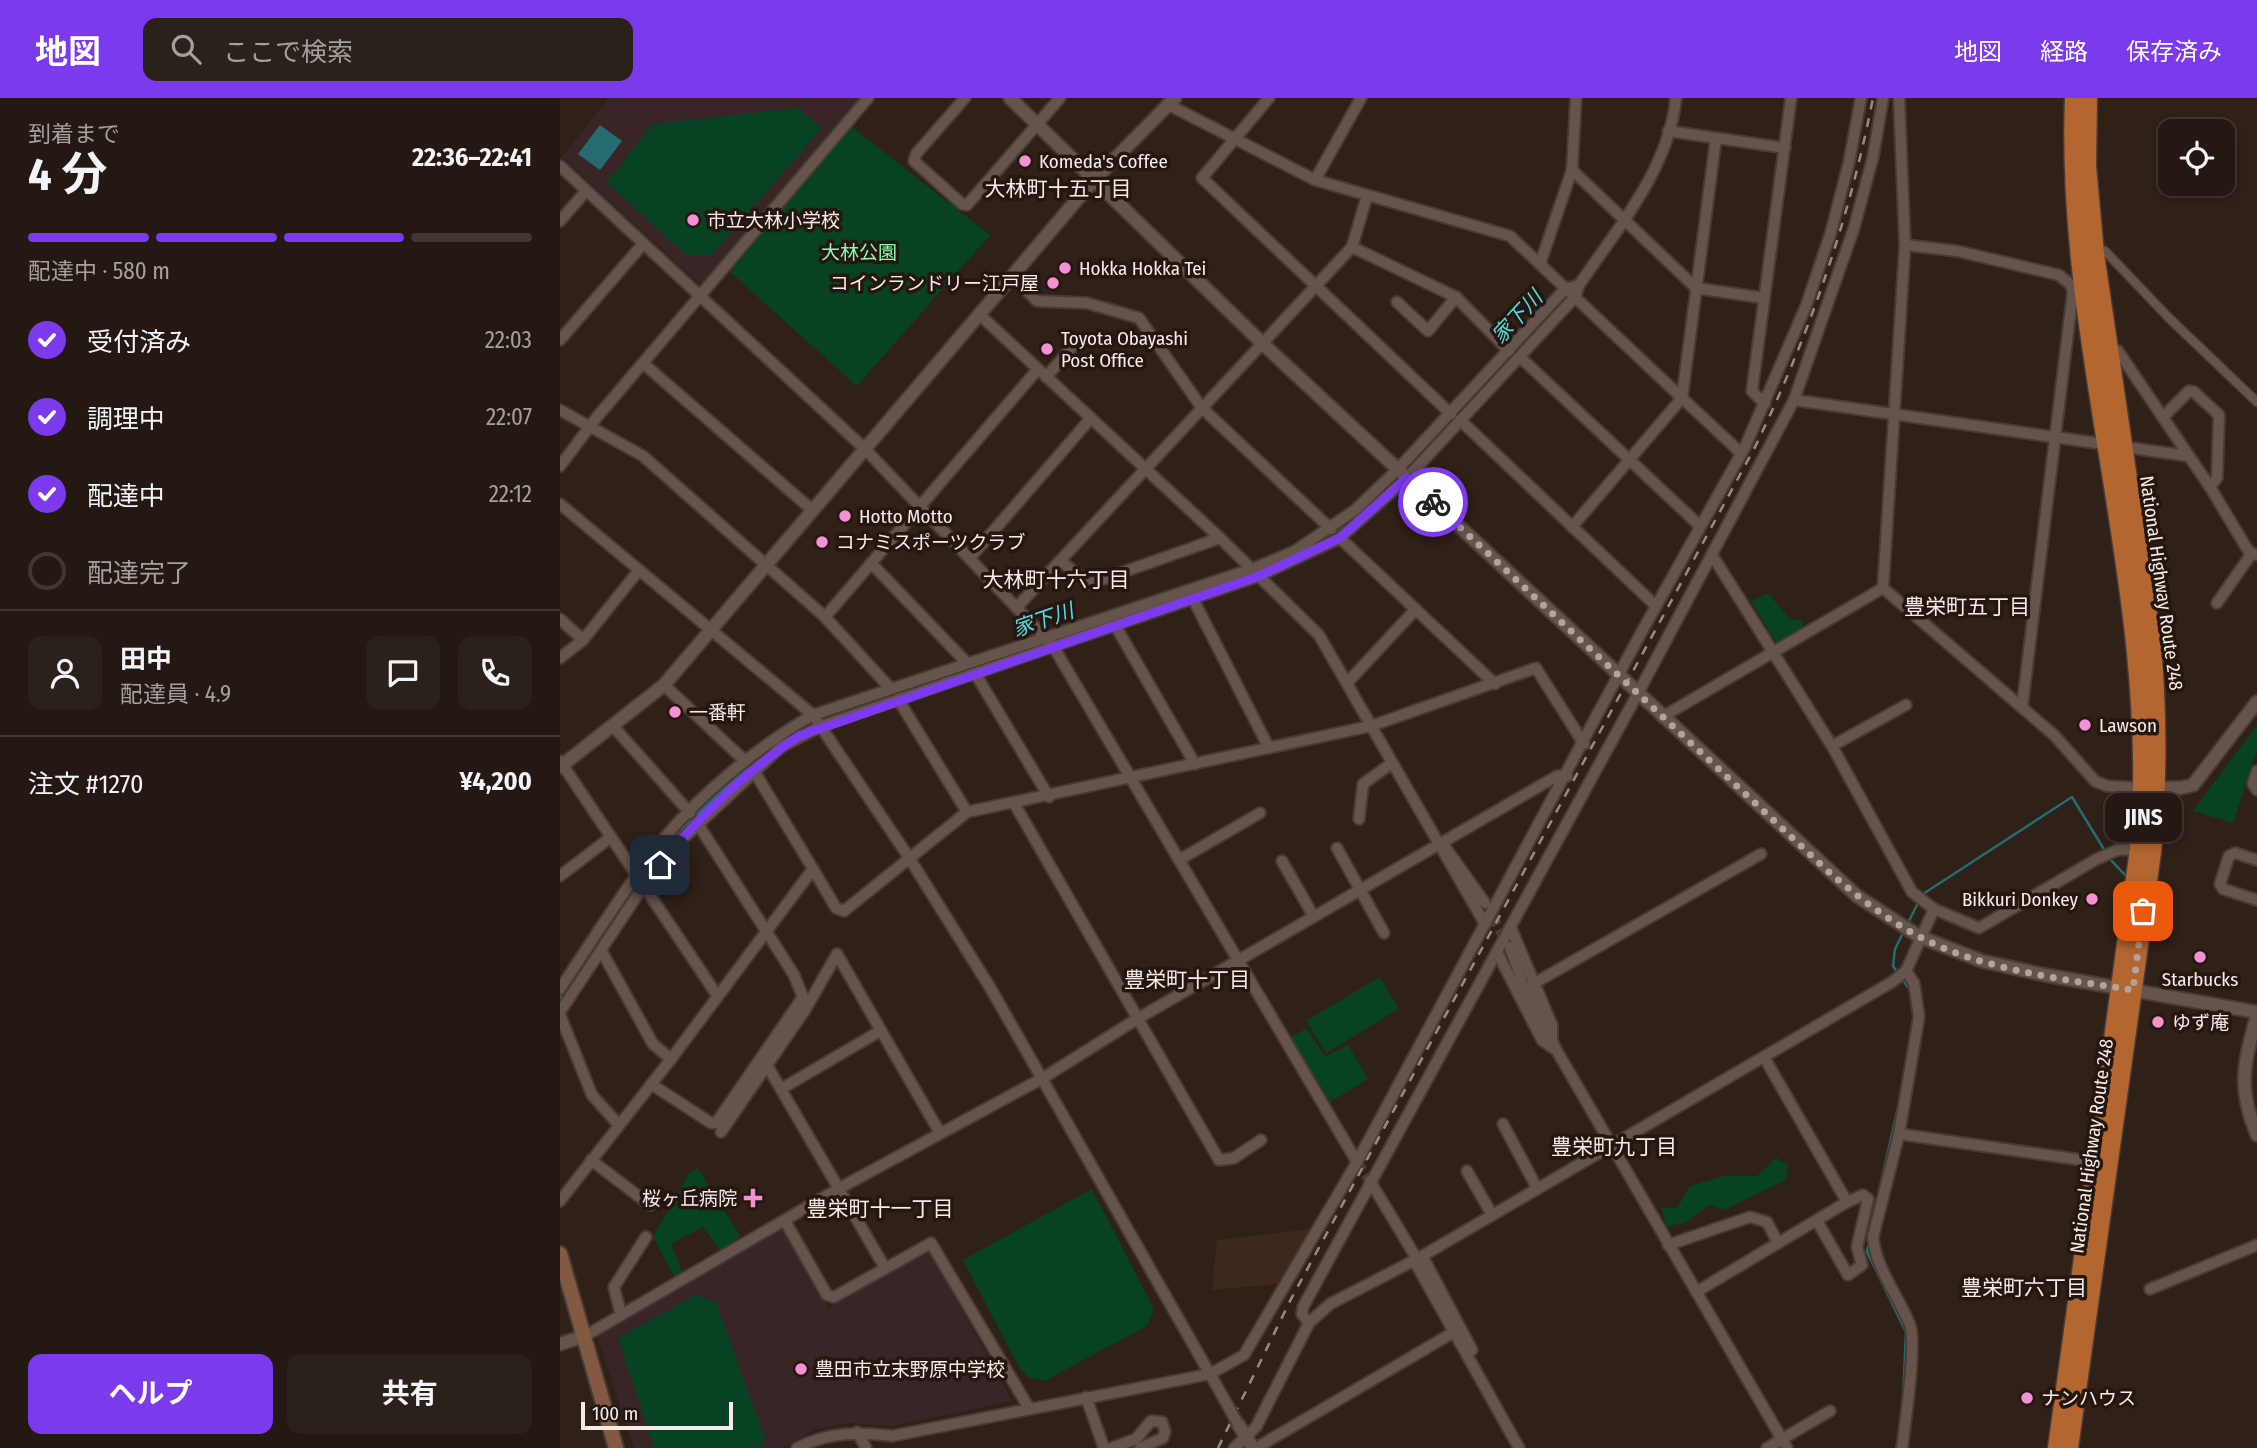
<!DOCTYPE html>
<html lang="ja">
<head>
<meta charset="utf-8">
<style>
  :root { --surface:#231812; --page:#2b211b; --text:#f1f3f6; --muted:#a3a09f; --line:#403732; --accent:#7c3aed }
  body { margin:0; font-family:"Fira Sans Condensed","Noto Sans JP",sans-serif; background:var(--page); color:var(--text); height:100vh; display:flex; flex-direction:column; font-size:26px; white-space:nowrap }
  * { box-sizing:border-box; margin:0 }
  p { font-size:23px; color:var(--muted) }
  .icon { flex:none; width:38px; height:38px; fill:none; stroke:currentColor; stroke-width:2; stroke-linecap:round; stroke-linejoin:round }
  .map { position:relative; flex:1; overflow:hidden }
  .panel { display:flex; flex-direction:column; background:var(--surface); width:560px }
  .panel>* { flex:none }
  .controls { position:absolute; left:1598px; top:21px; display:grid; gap:14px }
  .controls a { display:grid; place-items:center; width:77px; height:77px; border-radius:14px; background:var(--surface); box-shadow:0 4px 10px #0003,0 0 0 2px var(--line); font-size:35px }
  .scale { position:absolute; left:21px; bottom:18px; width:152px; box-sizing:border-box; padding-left:7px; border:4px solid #f6ebe6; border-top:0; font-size:19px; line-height:24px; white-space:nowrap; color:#f6ebe6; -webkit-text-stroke:5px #25160f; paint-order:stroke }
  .pin { position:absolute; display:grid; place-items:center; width:60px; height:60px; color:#fff; margin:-30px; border-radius:14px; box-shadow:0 4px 10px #0006 }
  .courier { position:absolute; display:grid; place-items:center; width:70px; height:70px; margin:-35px; border:5px solid #7c3aed; border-radius:50%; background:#fff; color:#222; box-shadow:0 2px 9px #0007 }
  .bubble { position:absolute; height:49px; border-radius:14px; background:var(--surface); box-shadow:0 4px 10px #0003,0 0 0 2px var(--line); font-size:23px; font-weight:700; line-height:49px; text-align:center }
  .head em { font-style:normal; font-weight:700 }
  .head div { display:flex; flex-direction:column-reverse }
  .head { display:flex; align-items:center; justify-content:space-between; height:119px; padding:0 28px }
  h1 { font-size:46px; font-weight:700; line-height:52px }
  .bar { display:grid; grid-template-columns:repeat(4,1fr); gap:10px 7px; align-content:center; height:84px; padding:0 28px }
  .bar i { height:9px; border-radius:5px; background:var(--line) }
  .bar .selected { background:var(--accent) }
  .bar p { grid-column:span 4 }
  .line { display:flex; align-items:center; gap:18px; padding:0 28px; border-top:2px solid var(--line) }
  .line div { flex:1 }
  .round { display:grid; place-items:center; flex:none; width:74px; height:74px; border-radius:14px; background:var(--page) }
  ol { padding:0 28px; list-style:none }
  li { display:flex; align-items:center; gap:21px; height:77px }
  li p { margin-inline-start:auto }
  li .icon { padding:7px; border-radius:50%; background:var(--accent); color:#fff; stroke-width:4 }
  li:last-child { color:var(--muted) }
  li i { width:38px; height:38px; border:4px solid var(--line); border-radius:50% }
  .primary-button { display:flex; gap:14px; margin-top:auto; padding:14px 28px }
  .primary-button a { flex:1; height:80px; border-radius:14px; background:var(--accent); color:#fff; font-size:28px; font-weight:700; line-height:80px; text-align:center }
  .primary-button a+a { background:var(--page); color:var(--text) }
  header { display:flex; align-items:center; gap:42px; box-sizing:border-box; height:98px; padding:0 35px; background:var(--accent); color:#fff }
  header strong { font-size:33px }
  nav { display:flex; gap:38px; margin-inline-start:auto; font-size:24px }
  .search { width:490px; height:63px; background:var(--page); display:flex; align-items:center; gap:18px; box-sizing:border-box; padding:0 24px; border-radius:14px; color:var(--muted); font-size:26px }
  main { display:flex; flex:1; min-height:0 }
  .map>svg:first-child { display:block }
</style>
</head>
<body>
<header>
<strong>地図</strong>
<div class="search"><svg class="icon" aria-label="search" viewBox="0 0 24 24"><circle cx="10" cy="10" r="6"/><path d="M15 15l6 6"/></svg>ここで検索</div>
<nav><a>地図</a><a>経路</a><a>保存済み</a></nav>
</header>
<main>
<section class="panel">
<div class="head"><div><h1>4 分</h1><p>到着まで</p></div><em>22:36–22:41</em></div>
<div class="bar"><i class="selected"></i><i class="selected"></i><i class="selected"></i><i></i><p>配達中 · 580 m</p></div>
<ol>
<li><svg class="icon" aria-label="check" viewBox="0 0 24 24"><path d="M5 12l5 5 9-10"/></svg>受付済み<p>22:03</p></li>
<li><svg class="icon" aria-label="check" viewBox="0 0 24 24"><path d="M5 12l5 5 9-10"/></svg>調理中<p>22:07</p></li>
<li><svg class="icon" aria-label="check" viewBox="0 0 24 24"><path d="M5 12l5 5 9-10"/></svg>配達中<p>22:12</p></li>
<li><i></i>配達完了</li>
</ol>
<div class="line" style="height:126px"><a class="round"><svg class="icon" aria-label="person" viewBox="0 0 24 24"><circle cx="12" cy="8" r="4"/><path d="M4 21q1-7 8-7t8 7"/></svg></a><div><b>田中</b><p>配達員 · 4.9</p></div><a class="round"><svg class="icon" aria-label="chat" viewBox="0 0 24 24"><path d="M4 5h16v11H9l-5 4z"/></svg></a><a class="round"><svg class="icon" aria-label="phone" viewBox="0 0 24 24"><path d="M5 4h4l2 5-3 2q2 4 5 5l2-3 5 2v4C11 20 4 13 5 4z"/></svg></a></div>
<div class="line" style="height:91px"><div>注文 #1270</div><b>¥4,200</b></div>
<div class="primary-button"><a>ヘルプ</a><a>共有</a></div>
</section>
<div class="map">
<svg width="1697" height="1350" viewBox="0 0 1697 1350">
  <rect width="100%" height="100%" fill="#2f2018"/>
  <!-- built -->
  <path fill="#3e281e" d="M 751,1131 L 717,1186 L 652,1192 L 657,1142 Z"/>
  <!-- education -->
  <g fill="#392525">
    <path d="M 49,0 L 300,0 L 144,185 L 138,185 L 2,59 Z"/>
    <path d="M 223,1131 L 268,1210 L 369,1151 L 452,1303 L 332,1328 L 289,1325 L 255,1331 L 223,1350 L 74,1350 L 37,1238 Z"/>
  </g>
  <!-- green -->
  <g fill="#074322">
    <path d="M 239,10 L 262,30 L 151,158 L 127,158 L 47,85 L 92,26 Z"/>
    <path d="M 292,29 L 430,137 L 297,288 L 170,174 L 276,45 Z"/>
    <path d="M 1208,495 L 1231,522 L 1241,521 L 1244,530 L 1217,545 L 1191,503 Z"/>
    <path d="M 1697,627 L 1697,653 L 1673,725 L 1633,713 Z"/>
    <path d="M 820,879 L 839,911 L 766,955 L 746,923 Z"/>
    <path d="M 747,930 L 765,959 L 788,947 L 808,981 L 770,1004 L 729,940 Z"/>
    <path d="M 1216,1060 L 1228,1067 L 1226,1082 L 1163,1112 L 1150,1106 L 1125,1125 L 1107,1128 L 1101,1110 L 1117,1110 L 1130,1088 L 1164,1078 L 1197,1078 Z"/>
    <path d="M 138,1070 L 180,1138 L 161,1154 L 143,1129 L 111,1146 L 123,1176 L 115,1180 L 93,1139 L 130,1074 Z"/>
    <path d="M 532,1091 L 594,1211 L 587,1228 L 484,1283 L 468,1279 L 459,1269 L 403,1162 Z"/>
    <path d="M 135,1197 L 156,1204 L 205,1341 L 199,1350 L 94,1350 L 58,1240 Z"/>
  </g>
  <!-- water -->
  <path fill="#246c70" d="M 40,27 L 62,43 L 40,72 L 18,56 Z"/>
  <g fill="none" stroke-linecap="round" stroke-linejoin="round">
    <!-- stream -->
    <g stroke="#246c70" stroke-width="2.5">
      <path d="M 1548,759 L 1565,777"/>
      <path d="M 1363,796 L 1512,699 L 1545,753"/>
      <path d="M 1347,827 L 1358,805"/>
      <path d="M 1338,875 L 1333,868 L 1335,851 L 1344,833"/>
      <path d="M 1342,881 L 1350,892"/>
      <path d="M 1311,1128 L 1339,1005"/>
      <path d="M 1309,1142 L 1307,1154 L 1346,1234 L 1343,1301"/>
    </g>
    <!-- river -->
    <g stroke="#246c70" stroke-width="18">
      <path d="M 966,246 L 1002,203"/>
      <path d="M 757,447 L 805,413 L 932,281"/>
      <path d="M 0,902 L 88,771 L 122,730 L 219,643 L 267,619 L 428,564"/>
    </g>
    <!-- minor-tunnel -->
    <g stroke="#4d3e37" stroke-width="10" stroke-dasharray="10 5" stroke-linecap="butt">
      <path d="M 925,805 L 948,847"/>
      <path d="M 797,1064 L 810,1083"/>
    </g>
    <defs>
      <path id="pedestrian" d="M 1545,153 L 1609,220 L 1697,304"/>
      <g id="minor">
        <path d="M 405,0 L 356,56 L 354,63 L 402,106 L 407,107 L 500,0"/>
        <path d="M 709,0 L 642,80 L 891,316"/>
        <path d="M 607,6 L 755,82 L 950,138 L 1122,300 L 1012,429"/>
        <path d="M 1108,33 L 1225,50"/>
        <path d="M 1156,40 L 1122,300 L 1181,355"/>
        <path d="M 0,68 L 305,351 L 493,548 L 797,1064"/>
        <path d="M 1012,72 L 1136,190 L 1204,200"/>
        <path d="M 755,82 L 801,0"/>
        <path d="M 0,123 L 26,93"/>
        <path d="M 1345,147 L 1397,153 L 1499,177 L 1510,186 L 1513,193 L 1462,610"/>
        <path d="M 792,149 L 896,199 L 949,253"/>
        <path d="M 980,166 L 1012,72 L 1016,0"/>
        <path d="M 453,179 L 477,203 L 527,205 L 579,220 L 642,310 L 771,431"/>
        <path d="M 837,204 L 868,233 L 896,199"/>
        <path d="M 420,217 L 660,440 L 759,537 L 925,826"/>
        <path d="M 0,242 L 83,146"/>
        <path d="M 1548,253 L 1558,253 L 1650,389 L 1689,454 L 1697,457"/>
        <path d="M 960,259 L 1140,428"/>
        <path d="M 84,266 L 251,411"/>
        <path d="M 486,279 L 517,244"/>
        <path d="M 1234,302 L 1628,358"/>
        <path d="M 1205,306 L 1192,293 L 1231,0"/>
        <path d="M 0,312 L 83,358 L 265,519 L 331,591"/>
        <path d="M 1604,318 L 1629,293 L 1634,294 L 1659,317 L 1657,380 L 1650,389"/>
        <path d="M 900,322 L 1096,508"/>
        <path d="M 0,368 L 37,319 L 308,0"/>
        <path d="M 0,406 L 253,617 L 348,758 L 431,891 L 663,1299"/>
        <path d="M 780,440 L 935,586"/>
        <path d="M 1152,457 L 1272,648 L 1352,794 L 1374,811 L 1419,830 L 1535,762 L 1557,752 L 1579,751"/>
        <path d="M 410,460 L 531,320"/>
        <path d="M 501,463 L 529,486 L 660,440"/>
        <path d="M 311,465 L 406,564"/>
        <path d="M 1323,490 L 1345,147 L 1339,0"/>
        <path d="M 1323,490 L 1494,637 L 1535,683 L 1547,688 L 1583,690"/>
        <path d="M 633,501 L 709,650"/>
        <path d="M 1657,505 L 1692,455"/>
        <path d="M 457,509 L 792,149 L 807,98"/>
        <path d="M 265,519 L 478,271"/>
        <path d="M 0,521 L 23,542"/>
        <path d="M 555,527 L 635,666"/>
        <path d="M 0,560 L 23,542 L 79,472"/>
        <path d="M 415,575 L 489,699"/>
        <path d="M 787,585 L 856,511"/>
        <path d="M 104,587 L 185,663"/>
        <path d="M 338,601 L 407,714"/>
        <path d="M 1102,619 L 1323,490"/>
        <path d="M 53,628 L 130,715"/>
        <path d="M 1272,648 L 1346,607"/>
        <path d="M 0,663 L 157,897"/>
        <path d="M 194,673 L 253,771"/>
        <path d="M 1697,673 L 1693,686 L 1697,692"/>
        <path d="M 454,705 L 659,1062 L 674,1060 L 701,1042"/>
        <path d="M 799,721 L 803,686 L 832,665"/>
        <path d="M 885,749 L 925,805"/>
        <path d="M 777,750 L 824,835"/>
        <path d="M 619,762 L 700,715"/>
        <path d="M 1697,762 L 1675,755 L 1669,758 L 1660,786 L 1663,791 L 1697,802"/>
        <path d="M 722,763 L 754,819"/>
        <path d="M 0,778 L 51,739"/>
        <path d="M 951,830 L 992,927 L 992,941"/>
        <path d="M 950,849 L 963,886 L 997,953 L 1227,1350"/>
        <path d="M 41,852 L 93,946 L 111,961"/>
        <path d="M 937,854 L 982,942 L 993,950"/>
        <path d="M 973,886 L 1201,756"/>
        <path d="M 0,891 C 33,842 64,791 101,744 C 139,697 201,646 253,617 L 692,471 L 735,453 L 795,412 L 837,372 L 1005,191 L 1019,187"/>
        <path d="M 239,905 L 245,912 L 277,856 L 380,1035"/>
        <path d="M 0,914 L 84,787 L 116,747 L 221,649 L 261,628 L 699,478 L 780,440 L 847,380 L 1015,199 L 1019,187 C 1057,131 1109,71 1116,0"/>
        <path d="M 0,917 L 32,997 L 58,1026"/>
        <path d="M 1204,959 L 1287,1104"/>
        <path d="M 208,969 L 325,1170"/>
        <path d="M 91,986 L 151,1025 L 156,1025 L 243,899 L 234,877 L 138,726"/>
        <path d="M 221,991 L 320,933"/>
        <path d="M 943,1026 L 977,1090"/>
        <path d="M 161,1034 L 245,912"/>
        <path d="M 1339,1036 L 1536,1064"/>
        <path d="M 31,1062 L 90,1107"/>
        <path d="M 907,1073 L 931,1115"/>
        <path d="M 810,1083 L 857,1161 L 856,1166 L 959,1350"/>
        <path d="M 0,1103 L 111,961 L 253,771 L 276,810 L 284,813 L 407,714 L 811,628 L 976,570 L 1024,646"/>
        <path d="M 225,1123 L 267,1197 L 274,1199 L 371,1145 L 469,1310"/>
        <path d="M 1108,1147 L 1190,1119 L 1207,1124 L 1218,1145"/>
        <path d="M 857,1161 L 865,1163 L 912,1252"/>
        <path d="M 1590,1191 L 1697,1147"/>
        <path d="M 1136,1194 L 1287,1104 L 1303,1097 L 1308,1101 L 1297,1149 L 1302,1167 L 1288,1177 L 1257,1123"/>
        <path d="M 61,1217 L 54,1189 L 86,1139"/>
        <path d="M 749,1225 L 742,1216 L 743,1209 L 1077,597 L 1234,302 L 1294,130 L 1313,59 L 1323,0"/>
        <path d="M 25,1238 L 278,1091 L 483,980 L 577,921 L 997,678 L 1007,678"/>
        <path d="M 526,1299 L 544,1350"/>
        <path d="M 297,1334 L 306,1350"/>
        <path d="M 237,1350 C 268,1334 297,1334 332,1338 L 650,1276 L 684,1257 L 797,1064 L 1081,535 L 1185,349 L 1246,208 L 1271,134 L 1289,64 L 1301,0"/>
        <path d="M 551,1350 L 576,1341 L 591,1323 L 602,1324 L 605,1333 L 603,1340 L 580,1350"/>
        <path d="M 674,1350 L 696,1329 L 749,1225 L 770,1206 L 857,1161 L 1332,884 L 1346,873 L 1374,811"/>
        <path d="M 696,1350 L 889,1237"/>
        <path d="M 1207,1350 L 1270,1313"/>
        <path d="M 1342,1350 C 1345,1327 1357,1246 1350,1227 C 1338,1197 1316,1171 1313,1139 L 1339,1036 L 1359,919 L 1354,885 L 1346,873"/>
      </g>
      <g id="tertiary">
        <path d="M 450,0 L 703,246 L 1297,798 L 1360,839 L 1422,863 L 1485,877 L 1697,914"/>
        <path d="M 0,669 L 104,587 L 533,83 L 615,0"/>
        <path d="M 1588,690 L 1620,690 L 1633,687 L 1697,604"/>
        <path d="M 1697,917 C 1684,966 1677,989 1697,1037"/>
        <path d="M 0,1246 L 25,1238"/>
        <path d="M 678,1326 L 693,1350"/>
      </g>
      <path id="secondary" d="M 0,1156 L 56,1350"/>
      <g id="trunk">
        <path d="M 1497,1350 L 1579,751 C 1601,498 1504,252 1514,0"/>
        <path d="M 1509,1350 L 1592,754 C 1598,681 1598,609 1591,537 L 1535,156 L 1527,68 L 1528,0"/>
      </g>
    </defs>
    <!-- pedestrian casing -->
    <use href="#pedestrian" stroke="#483b36" stroke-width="11"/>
    <!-- minor casing -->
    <use href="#minor" stroke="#483b36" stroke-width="14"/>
    <!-- tertiary casing -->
    <use href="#tertiary" stroke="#483b36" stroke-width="16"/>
    <!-- secondary casing -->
    <use href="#secondary" stroke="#483b36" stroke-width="18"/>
    <!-- trunk casing -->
    <use href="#trunk" stroke="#483b36" stroke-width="21"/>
    <!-- pedestrian -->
    <use href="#pedestrian" stroke="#66534b" stroke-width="8"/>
    <!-- minor -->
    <use href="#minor" stroke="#66534b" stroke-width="10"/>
    <!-- tertiary -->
    <use href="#tertiary" stroke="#66534b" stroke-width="12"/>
    <!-- secondary -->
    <use href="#secondary" stroke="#835a41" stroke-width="14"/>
    <!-- trunk -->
    <use href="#trunk" stroke="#b36630" stroke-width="18"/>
    <!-- rail -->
    <path stroke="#988b84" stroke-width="2.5" stroke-dasharray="9 9" stroke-linecap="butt" d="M 658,1350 L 731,1201 L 1194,351 C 1249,238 1289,123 1313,0"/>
    <defs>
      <path id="minor-bridge" d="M 663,1299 L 678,1326"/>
    </defs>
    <!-- minor-bridge casing -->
    <use href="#minor-bridge" stroke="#483b36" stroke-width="14" stroke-linecap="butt"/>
    <!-- minor-bridge -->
    <use href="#minor-bridge" stroke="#66534b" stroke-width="10"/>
  </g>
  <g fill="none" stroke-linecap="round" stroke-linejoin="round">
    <!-- done -->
    <path stroke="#b0a49e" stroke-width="7" stroke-dasharray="0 12.6" d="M 873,404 L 1270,775 C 1297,798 1326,821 1358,838 C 1422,872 1502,881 1573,892 L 1583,813"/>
    <!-- route -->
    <path stroke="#7c3aed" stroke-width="9" d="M 100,767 C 136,721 190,670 239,638 L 699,478 L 780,440 L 847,380 L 873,404"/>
  </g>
  <!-- markers -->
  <g fill="#f491d4" stroke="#25160f" stroke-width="2.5">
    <circle cx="465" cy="63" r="7"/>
    <circle cx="133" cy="122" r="7"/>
    <circle cx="505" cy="170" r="7"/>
    <circle cx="493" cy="185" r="7"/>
    <circle cx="487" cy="251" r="7"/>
    <circle cx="285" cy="418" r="7"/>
    <circle cx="262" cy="444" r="7"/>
    <circle cx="115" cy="614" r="7"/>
    <circle cx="1525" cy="627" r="7"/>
    <circle cx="1532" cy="801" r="7"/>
    <circle cx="1640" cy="859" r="7"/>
    <circle cx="1598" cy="924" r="7"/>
    <path d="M189.5 1089.5h7v7h7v7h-7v7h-7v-7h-7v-7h7z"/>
    <circle cx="241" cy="1271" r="7"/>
    <circle cx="1467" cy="1300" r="7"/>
  </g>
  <g text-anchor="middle" stroke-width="7" stroke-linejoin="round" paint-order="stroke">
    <!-- poi labels -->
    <g font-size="19" fill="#f6ebe6" stroke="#25160f" text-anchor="start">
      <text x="479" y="70">Komeda's Coffee</text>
      <text x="147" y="129">市立大林小学校</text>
      <text x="519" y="177">Hokka Hokka Tei</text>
      <text x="479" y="192" text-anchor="end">コインランドリー江戸屋</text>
      <text x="501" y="247">Toyota Obayashi<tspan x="501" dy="22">Post Office</tspan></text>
      <text x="299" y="425">Hotto Motto</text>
      <text x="276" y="451">コナミスポーツクラブ</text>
      <text x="129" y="621">一番軒</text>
      <text x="1539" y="634">Lawson</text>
      <text x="1518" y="808" text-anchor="end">Bikkuri Donkey</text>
      <text x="1640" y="888" text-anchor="middle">Starbucks</text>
      <text x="1612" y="931">ゆず庵</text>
      <text x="177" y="1107" text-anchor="end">桜ヶ丘病院</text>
      <text x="255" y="1278">豊田市立末野原中学校</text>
      <text x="1481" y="1307">ナンハウス</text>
    </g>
    <!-- park labels -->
    <g font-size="19" fill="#8afaaf" stroke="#25160f">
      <text x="299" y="161">大林公園</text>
    </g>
    <!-- street labels -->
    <g font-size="19" fill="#f6ebe6" stroke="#25160f">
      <text transform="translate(1602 485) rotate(82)" y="7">National Highway Route 248</text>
      <text transform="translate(1531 1048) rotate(-82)" y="7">National Highway Route 248</text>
    </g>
    <!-- neighbourhood labels -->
    <g font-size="21" fill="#f6ebe6" stroke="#25160f">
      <text x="498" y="98">大林町十五丁目</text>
      <text x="496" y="489">大林町十六丁目</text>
      <text x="1407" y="516">豊栄町五丁目</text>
      <text x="627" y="889">豊栄町十丁目</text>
      <text x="1054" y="1056">豊栄町九丁目</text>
      <text x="320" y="1118">豊栄町十一丁目</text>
      <text x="1464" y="1197">豊栄町六丁目</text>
    </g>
    <!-- water labels -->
    <g font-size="21" font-style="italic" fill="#53dce3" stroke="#25160f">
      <text transform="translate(957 219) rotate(-47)" y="7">家下川</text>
      <text transform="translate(483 522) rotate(-19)" y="7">家下川</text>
    </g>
  </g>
</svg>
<div class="controls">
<a><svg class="icon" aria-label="locate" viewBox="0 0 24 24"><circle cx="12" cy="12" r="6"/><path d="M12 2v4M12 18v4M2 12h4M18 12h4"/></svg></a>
</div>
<div class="scale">100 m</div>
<div class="pin" style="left:1583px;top:813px;background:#ea580c"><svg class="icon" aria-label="bag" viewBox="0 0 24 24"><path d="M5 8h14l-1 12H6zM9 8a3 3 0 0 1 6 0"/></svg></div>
<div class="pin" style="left:100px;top:767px;background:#1f2937"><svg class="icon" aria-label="home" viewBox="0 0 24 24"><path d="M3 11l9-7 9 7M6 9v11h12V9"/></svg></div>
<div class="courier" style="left:873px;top:404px"><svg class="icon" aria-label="bike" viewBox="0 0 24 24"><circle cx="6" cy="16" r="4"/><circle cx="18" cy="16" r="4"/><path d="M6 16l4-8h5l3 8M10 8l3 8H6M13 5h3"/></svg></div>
<div class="bubble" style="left:1545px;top:695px;width:77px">JINS</div>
</div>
</main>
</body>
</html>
